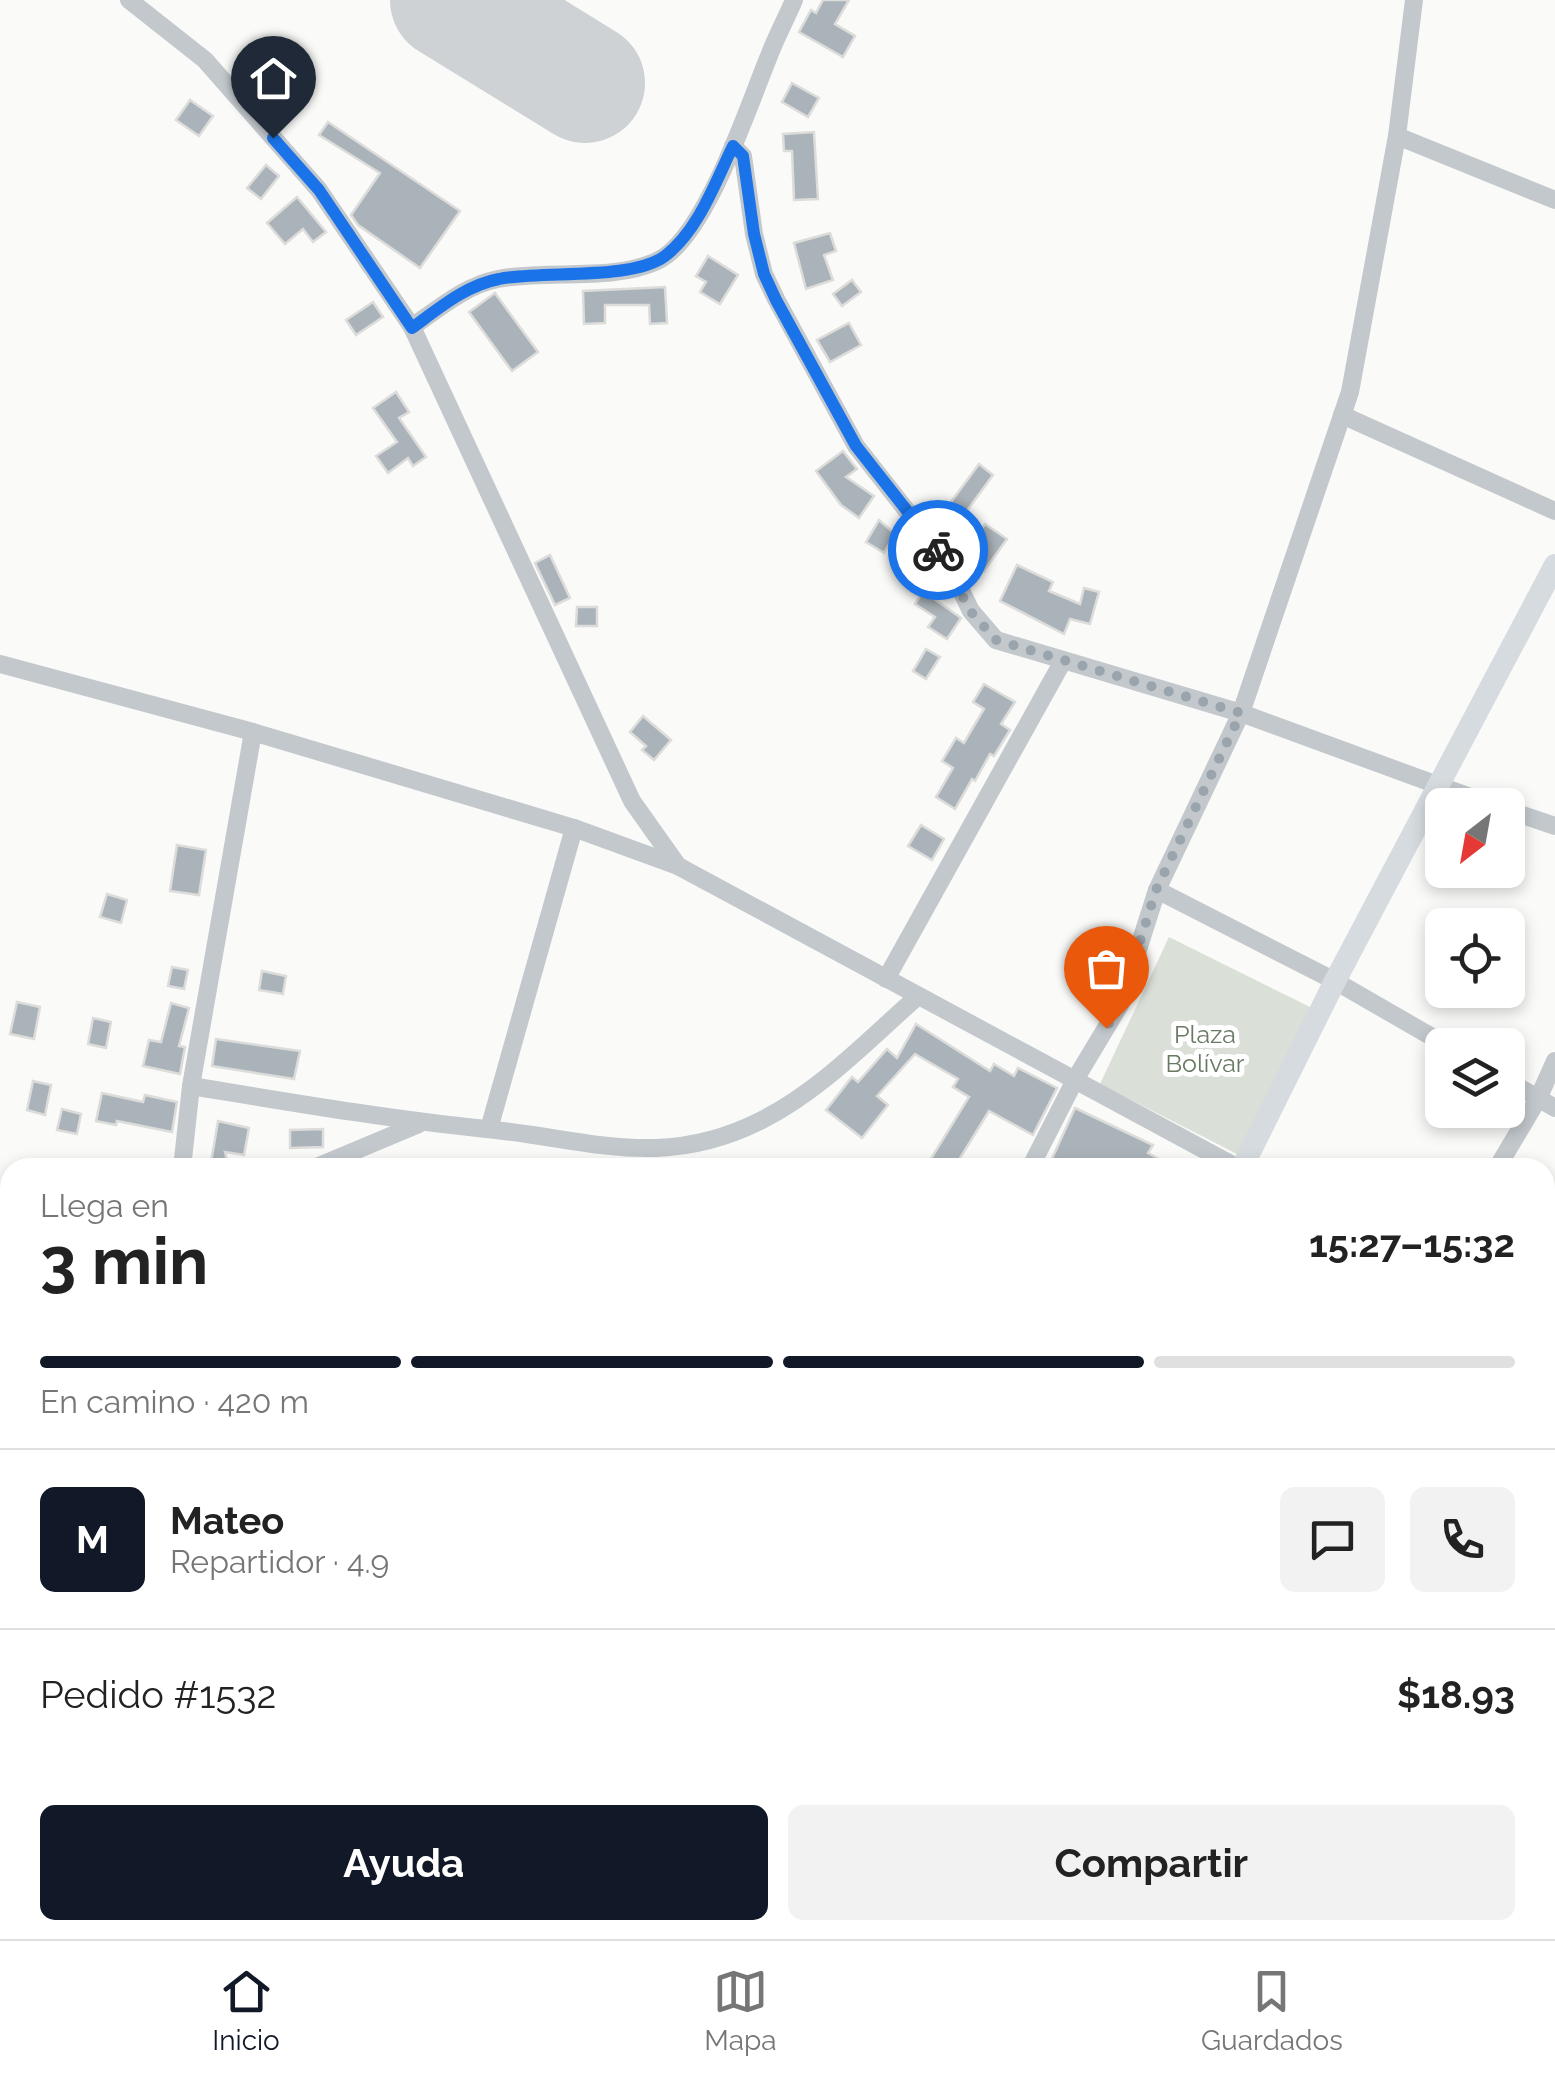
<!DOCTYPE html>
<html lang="es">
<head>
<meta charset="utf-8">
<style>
  :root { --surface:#fff; --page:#f2f2f2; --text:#222; --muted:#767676; --line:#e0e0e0; --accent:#111827 }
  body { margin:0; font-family:Raleway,sans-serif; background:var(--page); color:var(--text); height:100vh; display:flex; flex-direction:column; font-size:38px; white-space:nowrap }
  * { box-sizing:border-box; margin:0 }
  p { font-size:32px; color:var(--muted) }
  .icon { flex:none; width:55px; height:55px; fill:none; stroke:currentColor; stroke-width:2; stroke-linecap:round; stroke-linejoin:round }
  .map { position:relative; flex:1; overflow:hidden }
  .details { position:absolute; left:0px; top:1158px; width:1555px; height:782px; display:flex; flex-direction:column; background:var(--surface); border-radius:30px 30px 0 0; box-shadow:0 5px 15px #0003 }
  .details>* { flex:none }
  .needle { width:65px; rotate:211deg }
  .tools { position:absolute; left:1425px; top:788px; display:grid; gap:20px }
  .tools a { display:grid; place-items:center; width:100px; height:100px; border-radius:15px; background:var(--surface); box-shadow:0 5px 15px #0003; font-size:50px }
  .pin { position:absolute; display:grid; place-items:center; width:85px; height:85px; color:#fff; margin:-102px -42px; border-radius:50% 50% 50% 0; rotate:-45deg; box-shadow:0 0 10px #0007 }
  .pin .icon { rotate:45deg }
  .courier { position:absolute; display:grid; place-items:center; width:100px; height:100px; margin:-50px; border:8px solid #1a73e8; border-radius:50%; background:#fff; color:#222; box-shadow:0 2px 12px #0007 }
  .head em { font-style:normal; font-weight:700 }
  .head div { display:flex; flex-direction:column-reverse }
  .head { display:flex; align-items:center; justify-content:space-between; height:170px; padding:0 40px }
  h1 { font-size:65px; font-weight:700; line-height:75px }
  .bar { display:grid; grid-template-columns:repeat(4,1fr); gap:15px 10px; align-content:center; height:120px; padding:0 40px }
  .bar i { height:12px; border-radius:8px; background:var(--line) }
  .bar .current { background:var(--accent) }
  .bar p { grid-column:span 4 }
  .line { display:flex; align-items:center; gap:25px; padding:0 40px; border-top:2px solid var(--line) }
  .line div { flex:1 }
  .round { display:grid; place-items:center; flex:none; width:105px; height:105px; border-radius:15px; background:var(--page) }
  .primary-button { display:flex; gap:20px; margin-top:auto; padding:20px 40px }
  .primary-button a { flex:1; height:115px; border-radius:15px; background:var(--accent); color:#fff; font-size:40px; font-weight:700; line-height:115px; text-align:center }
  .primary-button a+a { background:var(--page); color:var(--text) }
  .tab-bar { display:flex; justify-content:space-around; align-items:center; height:140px; border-top:2px solid var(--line); background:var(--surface); font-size:28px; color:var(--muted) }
  .tab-bar a { display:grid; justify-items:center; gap:5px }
  .tab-bar .current { color:var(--accent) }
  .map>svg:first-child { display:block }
</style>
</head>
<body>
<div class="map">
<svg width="1555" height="1939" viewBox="0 0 1555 1939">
  <rect width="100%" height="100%" fill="#fafaf8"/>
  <!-- green -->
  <path fill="#dadfd7" d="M 1169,937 L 1314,1009 L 1239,1155 L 1100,1084 Z"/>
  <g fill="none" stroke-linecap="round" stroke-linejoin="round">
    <!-- runway -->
    <path stroke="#ced2d4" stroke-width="120" d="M 450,0 L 585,83"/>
  </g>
  <!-- building -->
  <g fill="#aab3b9" stroke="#dcdcda" stroke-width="2.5">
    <path d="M 823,0 L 849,0 L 835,24 L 855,36 L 843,57 L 799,32 L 811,10 L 816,13 Z"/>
    <path d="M 792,83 L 819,98 L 808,117 L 782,102 Z"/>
    <path d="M 190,100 L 213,116 L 199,136 L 176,120 Z"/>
    <path d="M 328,122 L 460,211 L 420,268 L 358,225 L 351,215 L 380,173 L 319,135 Z"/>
    <path d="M 814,132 L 818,199 L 794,200 L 792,151 L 784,151 L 783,134 Z"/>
    <path d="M 266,165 L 279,176 L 261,199 L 247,188 Z"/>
    <path d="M 297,197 L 326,232 L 313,242 L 303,229 L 285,244 L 267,223 Z"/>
    <path d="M 830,233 L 836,251 L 824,255 L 833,280 L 806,289 L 794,243 Z"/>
    <path d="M 708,256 L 738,275 L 720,304 L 700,292 L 706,282 L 696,276 Z"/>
    <path d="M 852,280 L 861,292 L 842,306 L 833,294 Z"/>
    <path d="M 665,287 L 667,323 L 650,324 L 649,305 L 605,305 L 605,323 L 584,324 L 583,291 Z"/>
    <path d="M 495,293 L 538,352 L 512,371 L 469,312 Z"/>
    <path d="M 373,302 L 383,317 L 356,335 L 346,320 Z"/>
    <path d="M 849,323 L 861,345 L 830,362 L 817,340 Z"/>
    <path d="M 396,392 L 409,412 L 399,418 L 426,457 L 413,466 L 408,458 L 388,473 L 376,456 L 397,442 L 373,408 Z"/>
    <path d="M 843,451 L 857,469 L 846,477 L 874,496 L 859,518 L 841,505 L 816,471 Z"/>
    <path d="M 979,464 L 993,475 L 966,512 L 951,502 Z"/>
    <path d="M 879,520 L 895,534 L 884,553 L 866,542 Z"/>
    <path d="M 985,524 L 1007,539 L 984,571 L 963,557 Z"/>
    <path d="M 550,555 L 570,598 L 555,605 L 535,563 Z"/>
    <path d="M 931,564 L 941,579 L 932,591 L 918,580 Z"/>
    <path d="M 1017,565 L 1053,582 L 1049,591 L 1080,604 L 1084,588 L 1099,592 L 1090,624 L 1070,619 L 1064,634 L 1000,601 Z"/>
    <path d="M 923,591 L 961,618 L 947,639 L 928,627 L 935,617 L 915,604 Z"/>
    <path d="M 577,607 L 597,607 L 597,626 L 576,626 Z"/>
    <path d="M 926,649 L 940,657 L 926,679 L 913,671 Z"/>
    <path d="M 984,684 L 1015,702 L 1001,724 L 1010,730 L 994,756 L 990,754 L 975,781 L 972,779 L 955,809 L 936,797 L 953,768 L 942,761 L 956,738 L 964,743 L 984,709 L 973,702 Z"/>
    <path d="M 643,716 L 671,740 L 654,760 L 642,750 L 646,746 L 630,732 Z"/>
    <path d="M 921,825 L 944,839 L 932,860 L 908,846 Z"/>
    <path d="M 177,845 L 206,850 L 199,895 L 170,891 Z"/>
    <path d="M 107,894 L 127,900 L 121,923 L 100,917 Z"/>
    <path d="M 172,967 L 188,970 L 184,989 L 168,986 Z"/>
    <path d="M 262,971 L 286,976 L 283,994 L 259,990 Z"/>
    <path d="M 17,1002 L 40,1007 L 34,1039 L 10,1034 Z"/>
    <path d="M 171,1003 L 189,1008 L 179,1046 L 185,1047 L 180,1074 L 143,1066 L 149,1040 L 161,1042 Z"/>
    <path d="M 93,1018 L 111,1022 L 106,1048 L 88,1044 Z"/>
    <path d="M 916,1024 L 990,1071 L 994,1064 L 1014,1076 L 1018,1068 L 1057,1088 L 1033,1135 L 989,1111 L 954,1168 L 937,1168 L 929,1162 L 969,1097 L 953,1087 L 958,1079 L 915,1054 L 877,1096 L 888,1105 L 862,1138 L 826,1110 L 852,1077 L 858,1082 L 887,1049 L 897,1058 Z"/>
    <path d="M 216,1039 L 300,1051 L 294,1079 L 212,1066 Z"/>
    <path d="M 33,1081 L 51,1085 L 45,1115 L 27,1110 Z"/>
    <path d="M 102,1093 L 143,1102 L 145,1095 L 177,1102 L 172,1132 L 117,1121 L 116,1125 L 96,1121 Z"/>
    <path d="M 1075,1108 L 1153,1145 L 1148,1153 L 1176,1168 L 1124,1168 L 1110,1160 L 1106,1168 L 1063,1168 L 1051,1161 Z"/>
    <path d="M 62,1109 L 81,1114 L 77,1134 L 57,1130 Z"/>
    <path d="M 218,1121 L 249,1128 L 244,1155 L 225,1152 L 229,1168 L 210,1168 Z"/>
    <path d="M 323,1129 L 323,1147 L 290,1148 L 290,1130 Z"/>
  </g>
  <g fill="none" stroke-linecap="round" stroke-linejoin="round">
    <!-- minor -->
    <g stroke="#c3c8cc" stroke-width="18">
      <path d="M 129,0 L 205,60 L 319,190 L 412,327 L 632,801 L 678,866"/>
      <path d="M 1397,136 L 1555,200"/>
      <path d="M 733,146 L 743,156 L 754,234 L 764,274 L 776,299 L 856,446 L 947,562 L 971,611 L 996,640 L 1241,713 L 1492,805"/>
      <path d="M 412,327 C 438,309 466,285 498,279 C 547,269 612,282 657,261 C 705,240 749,104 769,56 C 776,37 786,19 794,0"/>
      <path d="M 1342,415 L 1555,511"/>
      <path d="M 0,664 L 253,732 L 574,828 L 678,866 L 1238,1168"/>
      <path d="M 1508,810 L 1555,826"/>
      <path d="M 1157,890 L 1335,981 L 1446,1045"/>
      <path d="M 886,979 L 1063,661"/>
      <path d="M 1508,1081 L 1555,1108"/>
      <path d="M 191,1086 C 289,1102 387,1119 486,1129 C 589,1139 662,1171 762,1120 C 821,1090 868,1040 917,997"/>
      <path d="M 489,1129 L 574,828"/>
      <path d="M 182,1168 L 191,1086 L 253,732"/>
      <path d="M 314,1168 L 419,1124"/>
      <path d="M 1030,1168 L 1076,1078 L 1121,1003 L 1157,890 L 1241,713 L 1350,392 L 1397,136 L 1414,0"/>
      <path d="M 1497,1168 L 1538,1099 L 1555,1061"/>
      <path d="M 0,1224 L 10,1227"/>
      <path d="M 1545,1254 L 1555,1235"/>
      <path d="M 1545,1330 L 1555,1335"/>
      <path d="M 0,1617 L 10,1621"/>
      <path d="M 1545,1700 L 1555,1704"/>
      <path d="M 1162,1939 L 1166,1930"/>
    </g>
    <!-- major -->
    <g stroke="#d6dbdf" stroke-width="22">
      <path d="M 1242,1168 L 1335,981 L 1555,565"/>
      <path d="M 821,1939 L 826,1930"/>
    </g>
  </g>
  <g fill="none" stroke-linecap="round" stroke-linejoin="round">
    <!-- done -->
    <path stroke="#99a4ac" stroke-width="10" stroke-dasharray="0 18" d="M 938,550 L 971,612 L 996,640 L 1241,713 L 1156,890 L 1121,1003 L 1106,1028"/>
    <!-- route -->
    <path stroke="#1a73e8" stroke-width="12" d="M 273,138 L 319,190 L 412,328 C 438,309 466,285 499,279 C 542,270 632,281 665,256 C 698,231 715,183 733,146 L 743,156 L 754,234 L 764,274 L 776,300 L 856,446 L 938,550"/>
  </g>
  <g text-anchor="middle" stroke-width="10" stroke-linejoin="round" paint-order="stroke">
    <!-- park labels -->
    <g font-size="25" fill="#687a64" stroke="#fff">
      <text x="1205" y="1043">Plaza<tspan x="1205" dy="29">Bolívar</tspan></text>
    </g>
  </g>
</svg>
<div class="tools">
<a><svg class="needle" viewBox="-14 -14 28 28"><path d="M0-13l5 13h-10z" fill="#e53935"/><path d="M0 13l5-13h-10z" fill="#767676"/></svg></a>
<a><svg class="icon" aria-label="locate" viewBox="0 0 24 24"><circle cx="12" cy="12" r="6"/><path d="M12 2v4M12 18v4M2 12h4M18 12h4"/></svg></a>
<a><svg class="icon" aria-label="layers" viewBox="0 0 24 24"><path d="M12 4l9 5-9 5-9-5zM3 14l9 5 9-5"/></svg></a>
</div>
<div class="pin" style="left:1106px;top:1028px;background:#ea580c"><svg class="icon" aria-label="bag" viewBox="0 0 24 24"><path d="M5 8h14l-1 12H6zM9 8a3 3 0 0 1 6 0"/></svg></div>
<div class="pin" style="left:273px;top:138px;background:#1f2937"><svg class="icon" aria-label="home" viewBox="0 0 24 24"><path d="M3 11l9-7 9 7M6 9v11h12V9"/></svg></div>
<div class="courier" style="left:938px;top:550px"><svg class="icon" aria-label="bike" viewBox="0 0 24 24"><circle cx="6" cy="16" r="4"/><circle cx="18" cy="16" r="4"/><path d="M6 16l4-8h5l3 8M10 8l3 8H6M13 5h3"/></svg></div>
<section class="details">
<div class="head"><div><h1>3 min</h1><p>Llega en</p></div><em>15:27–15:32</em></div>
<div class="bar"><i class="current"></i><i class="current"></i><i class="current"></i><i></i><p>En camino · 420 m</p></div>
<div class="line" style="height:180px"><b class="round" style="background:var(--accent);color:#fff">M</b><div><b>Mateo</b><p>Repartidor · 4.9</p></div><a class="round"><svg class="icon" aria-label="chat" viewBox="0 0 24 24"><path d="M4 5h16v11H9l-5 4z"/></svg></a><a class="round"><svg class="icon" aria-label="phone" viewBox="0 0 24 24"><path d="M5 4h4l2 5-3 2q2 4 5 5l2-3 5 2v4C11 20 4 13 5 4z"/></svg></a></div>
<div class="line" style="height:130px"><div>Pedido #1532</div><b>$18.93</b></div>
<div class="primary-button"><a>Ayuda</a><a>Compartir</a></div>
</section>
</div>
<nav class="tab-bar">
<a class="current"><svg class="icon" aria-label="home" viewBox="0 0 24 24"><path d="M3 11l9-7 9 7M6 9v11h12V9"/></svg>Inicio</a>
<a><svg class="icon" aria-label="map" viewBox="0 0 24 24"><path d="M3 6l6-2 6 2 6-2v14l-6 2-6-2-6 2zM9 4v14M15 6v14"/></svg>Mapa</a>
<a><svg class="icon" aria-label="saved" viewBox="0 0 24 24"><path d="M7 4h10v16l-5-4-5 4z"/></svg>Guardados</a>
</nav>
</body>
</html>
